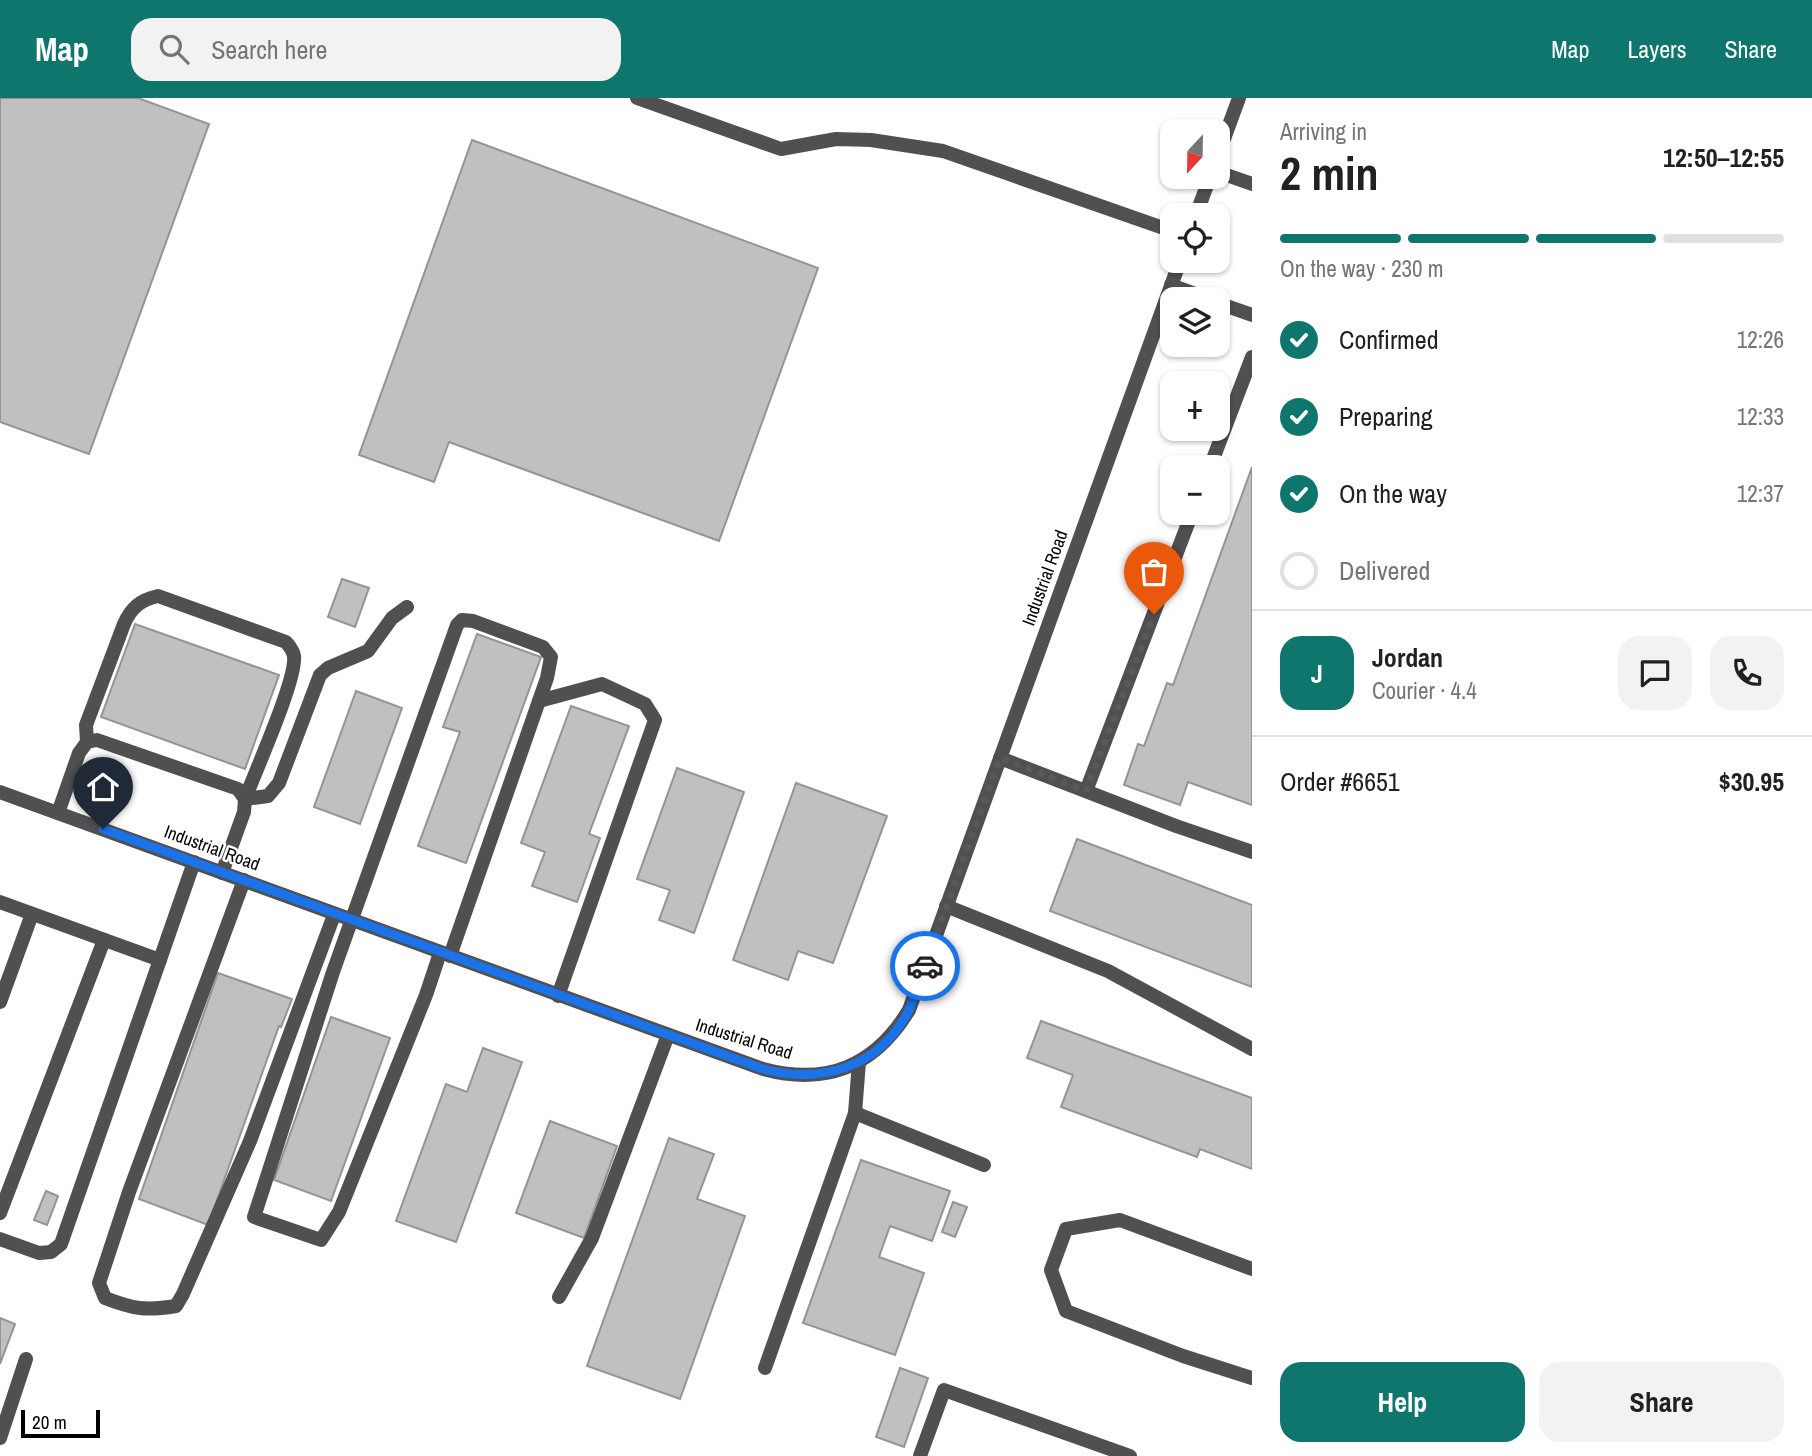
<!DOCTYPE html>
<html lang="en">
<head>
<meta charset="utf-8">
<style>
  :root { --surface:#fff; --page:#f2f2f2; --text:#202124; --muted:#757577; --line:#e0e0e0; --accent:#0f766e }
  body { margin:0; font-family:"Archivo Narrow",sans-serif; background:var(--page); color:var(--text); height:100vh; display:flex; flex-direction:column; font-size:26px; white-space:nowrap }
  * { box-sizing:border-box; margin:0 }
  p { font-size:23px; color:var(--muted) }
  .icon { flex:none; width:38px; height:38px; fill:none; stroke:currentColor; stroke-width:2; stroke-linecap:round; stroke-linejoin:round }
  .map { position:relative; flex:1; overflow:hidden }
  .sheet { display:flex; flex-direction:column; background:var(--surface); width:560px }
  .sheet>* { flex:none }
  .needle { width:46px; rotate:202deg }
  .controls { position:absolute; left:1160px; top:21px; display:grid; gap:14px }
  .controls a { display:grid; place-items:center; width:70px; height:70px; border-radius:14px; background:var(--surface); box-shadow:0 2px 5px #0004; font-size:35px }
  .scale { position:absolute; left:21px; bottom:18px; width:79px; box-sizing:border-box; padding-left:7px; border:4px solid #000; border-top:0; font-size:19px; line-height:24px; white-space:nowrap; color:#000; -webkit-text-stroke:5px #fff; paint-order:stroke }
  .pin { position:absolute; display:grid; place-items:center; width:60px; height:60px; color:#fff; margin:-72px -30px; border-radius:50% 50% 50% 0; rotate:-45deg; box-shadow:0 0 7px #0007 }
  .pin .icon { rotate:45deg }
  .courier { position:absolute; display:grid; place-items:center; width:70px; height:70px; margin:-35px; border:5px solid #1a73e8; border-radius:50%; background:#fff; color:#222; box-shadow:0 2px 9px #0007 }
  .summary em { font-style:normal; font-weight:800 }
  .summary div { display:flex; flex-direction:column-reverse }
  .summary { display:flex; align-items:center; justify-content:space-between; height:119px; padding:0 28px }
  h1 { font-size:46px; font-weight:800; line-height:52px }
  .bar { display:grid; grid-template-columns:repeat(4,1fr); gap:10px 7px; align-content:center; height:84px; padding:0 28px }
  .bar i { height:9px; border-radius:5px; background:var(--line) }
  .bar .on { background:var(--accent) }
  .bar p { grid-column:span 4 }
  .line { display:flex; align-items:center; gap:18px; padding:0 28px; border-top:2px solid var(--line) }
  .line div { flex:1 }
  .round { display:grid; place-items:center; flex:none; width:74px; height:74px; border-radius:21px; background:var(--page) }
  ol { padding:0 28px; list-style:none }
  li { display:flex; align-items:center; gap:21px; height:77px }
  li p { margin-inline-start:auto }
  li .icon { padding:7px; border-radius:50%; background:var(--accent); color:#fff; stroke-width:4 }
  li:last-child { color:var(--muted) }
  li i { width:38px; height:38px; border:4px solid var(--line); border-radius:50% }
  .action { display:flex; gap:14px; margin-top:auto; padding:14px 28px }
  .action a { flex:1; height:80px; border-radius:21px; background:var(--accent); color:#fff; font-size:28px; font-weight:800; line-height:80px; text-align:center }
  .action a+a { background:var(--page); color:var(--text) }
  header { display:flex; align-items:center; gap:42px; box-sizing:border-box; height:98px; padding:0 35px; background:var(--accent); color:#fff }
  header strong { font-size:33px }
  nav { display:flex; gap:38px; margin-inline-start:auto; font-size:24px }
  .search { width:490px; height:63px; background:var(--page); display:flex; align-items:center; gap:18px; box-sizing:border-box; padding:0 24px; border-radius:21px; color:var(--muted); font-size:26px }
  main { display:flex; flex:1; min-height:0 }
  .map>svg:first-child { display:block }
</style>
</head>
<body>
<header>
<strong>Map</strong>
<div class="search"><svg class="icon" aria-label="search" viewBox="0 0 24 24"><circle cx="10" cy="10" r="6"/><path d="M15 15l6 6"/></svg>Search here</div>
<nav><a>Map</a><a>Layers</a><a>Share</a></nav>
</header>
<main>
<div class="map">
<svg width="1252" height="1358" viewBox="0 0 1252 1358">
  <rect width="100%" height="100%" fill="#fff"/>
  <!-- building -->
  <g fill="#c0c0c0" stroke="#949494" stroke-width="2">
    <path d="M 0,0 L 138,0 L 209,26 L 89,356 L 0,324 Z"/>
    <path d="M 472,42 L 818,170 L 719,443 L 449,344 L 434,384 L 359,357 Z"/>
    <path d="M 1252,369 L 1252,707 L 1188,684 L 1180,707 L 1124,687 L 1138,646 L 1144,648 L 1167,585 L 1173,587 Z"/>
    <path d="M 342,481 L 369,490 L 355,529 L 328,519 Z"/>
    <path d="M 135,526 L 279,577 L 245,671 L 101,619 Z"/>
    <path d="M 477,536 L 541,559 L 466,765 L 418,748 L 460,634 L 443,629 Z"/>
    <path d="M 356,593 L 402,610 L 360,726 L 314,709 Z"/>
    <path d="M 571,608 L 629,628 L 589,736 L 600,740 L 577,804 L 532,788 L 545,754 L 521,745 Z"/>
    <path d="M 677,670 L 744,694 L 694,835 L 659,822 L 670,792 L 637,781 Z"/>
    <path d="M 796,685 L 887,718 L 833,865 L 798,853 L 788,882 L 733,862 Z"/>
    <path d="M 1077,741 L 1252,807 L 1252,889 L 1050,813 Z"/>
    <path d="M 218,875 L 292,901 L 281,929 L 279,928 L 208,1127 L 139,1101 Z"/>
    <path d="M 331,919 L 390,940 L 331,1103 L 274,1082 Z"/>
    <path d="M 1041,923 L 1252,1000 L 1252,1071 L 1200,1051 L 1197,1059 L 1061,1009 L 1073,977 L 1027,960 Z"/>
    <path d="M 483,950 L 522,964 L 456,1144 L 396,1123 L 446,986 L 467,994 Z"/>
    <path d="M 550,1023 L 617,1048 L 584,1140 L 516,1115 Z"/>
    <path d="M 669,1040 L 714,1056 L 697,1101 L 745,1118 L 680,1301 L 587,1268 Z"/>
    <path d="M 861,1062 L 950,1093 L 932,1143 L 890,1128 L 879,1159 L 924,1175 L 895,1257 L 803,1225 Z"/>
    <path d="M 46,1093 L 58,1098 L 47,1127 L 34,1122 Z"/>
    <path d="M 953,1104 L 967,1109 L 955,1139 L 942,1134 Z"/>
    <path d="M 0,1220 L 15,1226 L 0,1266 Z"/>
    <path d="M 900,1270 L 928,1280 L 904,1349 L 876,1339 Z"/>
  </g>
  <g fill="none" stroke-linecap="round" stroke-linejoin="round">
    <!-- lane -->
    <g stroke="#505050" stroke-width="14">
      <path d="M 637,0 L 781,51 L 836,41 L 871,42 L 943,53 L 1172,133"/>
      <path d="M 1218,74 L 1252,86"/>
      <path d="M 1171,187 L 1209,201"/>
      <path d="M 1218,205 L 1252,217"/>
      <path d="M 1210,369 L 1252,259"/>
      <path d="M 539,603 L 602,586 L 645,606 L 655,622 L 558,898"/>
      <path d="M 87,644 L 86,627 L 124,526 C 131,510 140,502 158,498 L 286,544 C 290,549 293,552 294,558 C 297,581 255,674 245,701 L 268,698 L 279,685 L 320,577 L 328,570 L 368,553 L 392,520 L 407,509"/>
      <path d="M 1000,660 L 1176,728 L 1252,754"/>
      <path d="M 1086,693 L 1192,415"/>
      <path d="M 58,715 L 79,655 L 87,644 L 97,642 L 238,691 L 245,701 L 244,714 L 222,775"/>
      <path d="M 244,782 L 129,1094 L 99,1185 L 105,1200 C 133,1211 146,1213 176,1208 L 183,1196 L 250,1043 L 334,817"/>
      <path d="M 0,804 L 160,862"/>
      <path d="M 946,808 L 1108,873 L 1252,951"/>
      <path d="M 440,855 L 426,897 L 339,1114 L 321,1142 L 254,1119 L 333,874 L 457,527 L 462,522 L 473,523 L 543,549 L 551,559 L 547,580 L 450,858"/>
      <path d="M 0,904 L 32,816"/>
      <path d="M 855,1015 L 984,1067"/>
      <path d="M 0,1115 L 104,842"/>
      <path d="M 0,1141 L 39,1155 L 51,1154 L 61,1146 L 194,764"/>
      <path d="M 1252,1171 L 1120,1122 L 1066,1131 L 1051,1172 L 1066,1213 L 1183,1258 L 1252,1280"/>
      <path d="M 559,1199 L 592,1140 L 668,937"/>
      <path d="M 765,1270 L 855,1015 L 859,964"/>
      <path d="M 0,1340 L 26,1261"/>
      <path d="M 920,1358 L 944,1292 L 1130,1358"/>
    </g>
    <!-- street -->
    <g stroke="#505050" stroke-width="14">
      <path d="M 1218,57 L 1239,0"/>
      <path d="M 1196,117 L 1210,79"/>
      <path d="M 0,694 L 763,971 C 827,988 875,968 909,912 L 1180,163"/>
    </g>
  </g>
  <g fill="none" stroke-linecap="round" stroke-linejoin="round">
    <!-- done -->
    <path stroke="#595959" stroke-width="7" stroke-dasharray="0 12.6" d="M 925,868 L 1000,660 L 1086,693 L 1154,516"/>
    <!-- route -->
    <path stroke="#1a73e8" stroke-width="9" d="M 103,731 L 763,971 C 822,986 878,970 908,914 C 915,900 919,883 925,868"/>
  </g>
  <g text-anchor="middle" stroke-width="5" stroke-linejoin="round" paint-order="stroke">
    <!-- street labels -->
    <g font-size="18" fill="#000" stroke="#fff">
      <text transform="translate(1045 480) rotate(-70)" y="6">Industrial Road</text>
      <text transform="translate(212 750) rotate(20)" y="6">Industrial Road</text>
      <text transform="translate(744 941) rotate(17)" y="6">Industrial Road</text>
    </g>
  </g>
</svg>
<div class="controls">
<a><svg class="needle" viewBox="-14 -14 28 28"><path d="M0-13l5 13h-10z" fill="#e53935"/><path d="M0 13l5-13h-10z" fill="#757577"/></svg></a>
<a><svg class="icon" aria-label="locate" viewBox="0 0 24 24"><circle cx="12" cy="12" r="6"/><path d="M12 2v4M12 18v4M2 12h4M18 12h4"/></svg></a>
<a><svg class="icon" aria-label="layers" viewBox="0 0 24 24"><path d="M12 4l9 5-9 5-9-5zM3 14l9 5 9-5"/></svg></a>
<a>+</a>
<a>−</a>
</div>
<div class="scale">20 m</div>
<div class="pin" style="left:1154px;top:516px;background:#ea580c"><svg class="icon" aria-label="bag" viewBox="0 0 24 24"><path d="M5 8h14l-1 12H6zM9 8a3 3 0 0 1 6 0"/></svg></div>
<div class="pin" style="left:103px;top:731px;background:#1f2937"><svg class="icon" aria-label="home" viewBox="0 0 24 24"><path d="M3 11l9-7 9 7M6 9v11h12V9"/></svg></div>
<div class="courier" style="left:925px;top:868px"><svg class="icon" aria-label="car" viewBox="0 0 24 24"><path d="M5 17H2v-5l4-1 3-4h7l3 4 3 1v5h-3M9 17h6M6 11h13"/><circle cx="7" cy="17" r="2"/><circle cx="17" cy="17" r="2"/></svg></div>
</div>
<section class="sheet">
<div class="summary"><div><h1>2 min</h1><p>Arriving in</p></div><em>12:50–12:55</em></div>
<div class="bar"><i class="on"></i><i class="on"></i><i class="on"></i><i></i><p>On the way · 230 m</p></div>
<ol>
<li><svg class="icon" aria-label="check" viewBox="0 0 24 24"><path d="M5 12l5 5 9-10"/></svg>Confirmed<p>12:26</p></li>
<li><svg class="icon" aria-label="check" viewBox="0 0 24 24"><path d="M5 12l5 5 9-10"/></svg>Preparing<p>12:33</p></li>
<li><svg class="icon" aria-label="check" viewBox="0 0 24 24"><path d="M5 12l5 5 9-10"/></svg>On the way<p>12:37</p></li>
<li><i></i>Delivered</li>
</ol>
<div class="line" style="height:126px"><b class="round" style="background:var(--accent);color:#fff">J</b><div><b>Jordan</b><p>Courier · 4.4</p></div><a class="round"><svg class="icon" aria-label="chat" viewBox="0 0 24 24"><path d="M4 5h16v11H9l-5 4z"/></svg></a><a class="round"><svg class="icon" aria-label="phone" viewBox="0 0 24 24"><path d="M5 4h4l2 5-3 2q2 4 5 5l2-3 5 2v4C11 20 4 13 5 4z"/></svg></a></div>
<div class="line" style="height:91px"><div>Order #6651</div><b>$30.95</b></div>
<div class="action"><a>Help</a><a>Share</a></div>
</section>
</main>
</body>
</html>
